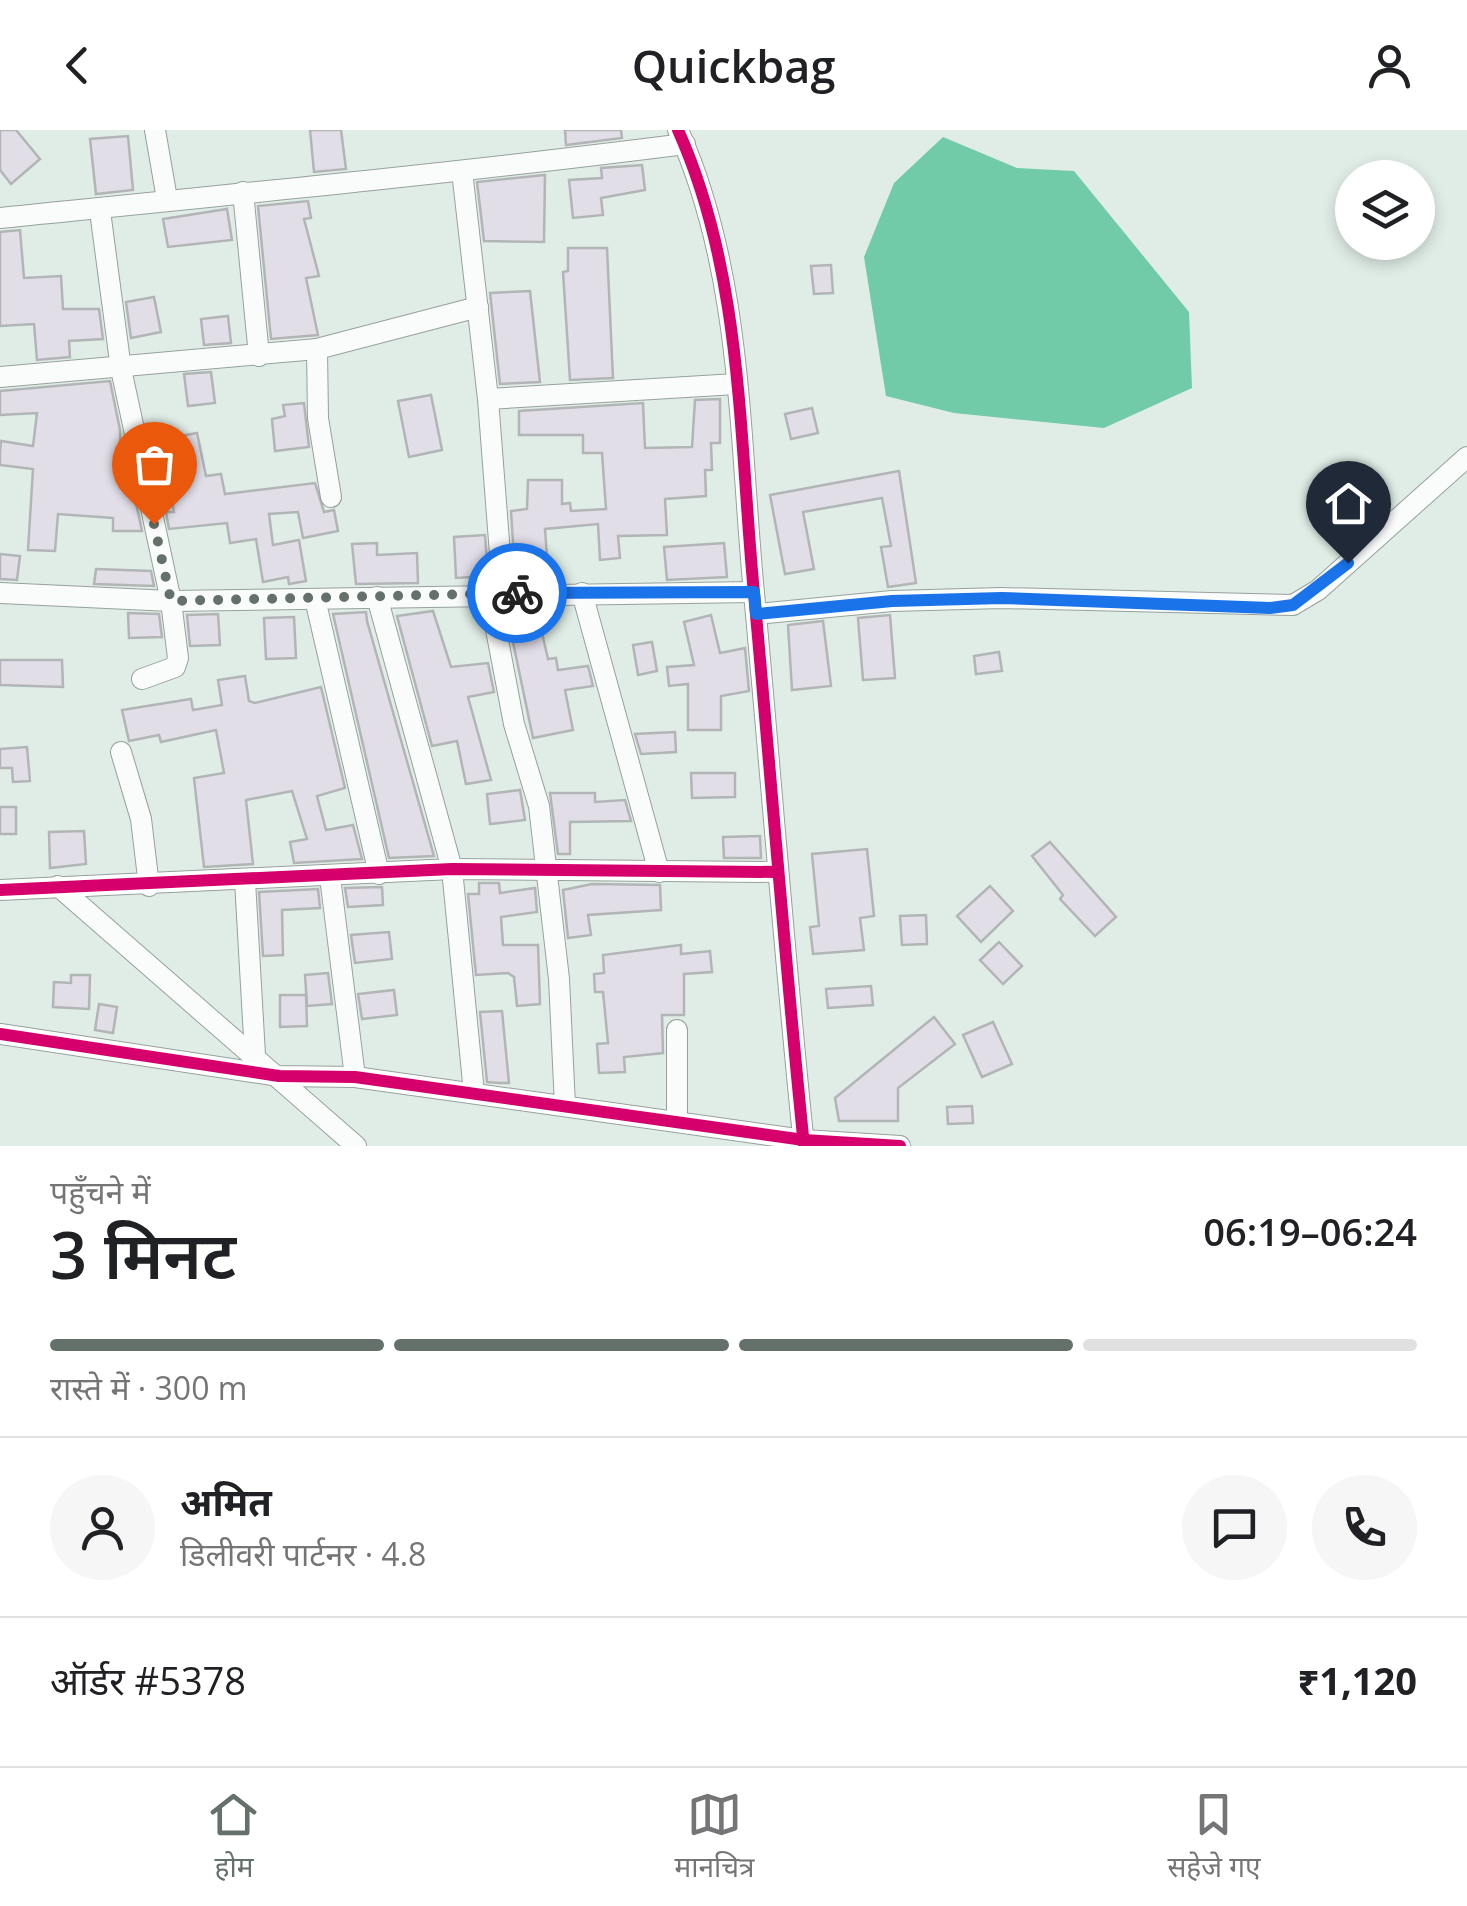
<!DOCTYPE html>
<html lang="hi">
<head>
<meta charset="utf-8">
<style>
  :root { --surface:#fff; --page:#f6f6f6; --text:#202124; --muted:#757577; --line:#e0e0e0; --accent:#64706a }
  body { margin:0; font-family:"Open Sans","Noto Sans Devanagari",sans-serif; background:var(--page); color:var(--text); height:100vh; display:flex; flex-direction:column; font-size:38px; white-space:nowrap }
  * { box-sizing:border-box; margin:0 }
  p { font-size:32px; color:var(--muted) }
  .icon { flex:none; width:55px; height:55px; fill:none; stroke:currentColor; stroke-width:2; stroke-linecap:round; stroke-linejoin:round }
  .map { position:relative; height:1016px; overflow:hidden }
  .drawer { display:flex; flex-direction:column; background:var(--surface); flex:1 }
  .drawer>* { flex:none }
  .controls { position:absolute; left:1335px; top:30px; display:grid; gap:20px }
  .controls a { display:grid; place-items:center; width:100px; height:100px; border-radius:50%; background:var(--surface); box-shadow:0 5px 15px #0003; font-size:50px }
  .pin { position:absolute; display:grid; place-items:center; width:85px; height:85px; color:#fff; margin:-102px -42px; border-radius:50% 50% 50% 0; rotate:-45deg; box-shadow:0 0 10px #0007 }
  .pin .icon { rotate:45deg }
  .courier { position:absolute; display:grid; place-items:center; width:100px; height:100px; margin:-50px; border:8px solid #1a73e8; border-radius:50%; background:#fff; color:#222; box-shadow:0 2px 12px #0007 }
  .head em { font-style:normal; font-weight:600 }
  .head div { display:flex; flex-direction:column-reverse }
  .head { display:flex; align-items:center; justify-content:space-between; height:170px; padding:0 50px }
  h1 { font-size:65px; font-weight:600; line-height:75px }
  .bar { display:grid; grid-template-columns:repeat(4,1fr); gap:15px 10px; align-content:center; height:120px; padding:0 50px }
  .bar i { height:12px; border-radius:8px; background:var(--line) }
  .bar .on { background:var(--accent) }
  .bar p { grid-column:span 4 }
  .line { display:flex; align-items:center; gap:25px; padding:0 50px; border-top:2px solid var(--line) }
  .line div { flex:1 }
  .round { display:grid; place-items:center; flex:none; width:105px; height:105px; border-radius:52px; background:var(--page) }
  header { display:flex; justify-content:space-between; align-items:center; height:130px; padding:0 50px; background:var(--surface); font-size:45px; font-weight:600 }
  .menu { display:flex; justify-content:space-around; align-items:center; height:140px; border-top:2px solid var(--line); background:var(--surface); font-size:28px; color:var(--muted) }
  .menu a { display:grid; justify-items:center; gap:5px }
  .menu .on { color:var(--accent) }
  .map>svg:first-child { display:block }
</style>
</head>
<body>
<header><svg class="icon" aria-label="back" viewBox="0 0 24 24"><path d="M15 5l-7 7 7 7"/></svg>Quickbag<svg class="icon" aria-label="person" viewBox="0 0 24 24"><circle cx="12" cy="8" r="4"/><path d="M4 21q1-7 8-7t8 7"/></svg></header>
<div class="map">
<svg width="1467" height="1016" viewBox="0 0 1467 1016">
  <rect width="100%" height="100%" fill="#e0ede6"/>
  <!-- water -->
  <path fill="#71cba8" d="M 943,7 L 1017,38 L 1074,41 L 1189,182 L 1192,258 L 1104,298 L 954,283 L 886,266 L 864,127 L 894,53 Z"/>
  <!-- building -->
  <g fill="#e2dee8" stroke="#b2b5b5" stroke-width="2.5">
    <path d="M 0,0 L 16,0 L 40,29 L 11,54 L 0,40 Z"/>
    <path d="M 310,0 L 341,0 L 346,39 L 314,42 Z"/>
    <path d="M 565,0 L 621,0 L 622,8 L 566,15 Z"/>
    <path d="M 128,6 L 133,60 L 96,64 L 90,9 Z"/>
    <path d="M 642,35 L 645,60 L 601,68 L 603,85 L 573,88 L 569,50 L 602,48 L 601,38 Z"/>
    <path d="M 545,45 L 544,112 L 484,111 L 477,52 Z"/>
    <path d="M 308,71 L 311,88 L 304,89 L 319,146 L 306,148 L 318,205 L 271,209 L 258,76 Z"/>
    <path d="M 227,79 L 232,110 L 168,117 L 163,89 Z"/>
    <path d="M 20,100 L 24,148 L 61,146 L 63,179 L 99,179 L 103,209 L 69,211 L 70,227 L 37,230 L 34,194 L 0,196 L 0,102 Z"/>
    <path d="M 568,118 L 607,118 L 613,248 L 570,250 L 563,142 L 568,141 Z"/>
    <path d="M 831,135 L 833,163 L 814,164 L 811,136 Z"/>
    <path d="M 530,161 L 540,252 L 500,254 L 490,163 Z"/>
    <path d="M 154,167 L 161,202 L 131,208 L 126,172 Z"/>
    <path d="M 228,186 L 231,213 L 204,215 L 201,189 Z"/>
    <path d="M 211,242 L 215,273 L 188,276 L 184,244 Z"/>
    <path d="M 110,251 L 120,300 L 122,354 L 132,355 L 142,401 L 113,401 L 113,388 L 58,384 L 55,421 L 28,420 L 33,339 L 0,335 L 0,323 L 1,311 L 33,316 L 37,283 L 0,285 L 0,261 Z"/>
    <path d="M 431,265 L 442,320 L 409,327 L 398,271 Z"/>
    <path d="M 720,269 L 720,313 L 711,313 L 712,340 L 705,340 L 706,366 L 665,369 L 667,405 L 618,406 L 620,428 L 600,430 L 598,394 L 545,399 L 548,441 L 515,443 L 511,381 L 527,379 L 528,350 L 562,350 L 562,374 L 570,373 L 571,381 L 606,379 L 602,323 L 583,323 L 583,305 L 519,305 L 519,281 L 643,273 L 645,318 L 692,317 L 695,270 Z"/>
    <path d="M 304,273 L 309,317 L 275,321 L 272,289 L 285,286 L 283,275 Z"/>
    <path d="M 812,278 L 818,303 L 791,309 L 785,284 Z"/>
    <path d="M 197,303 L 206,346 L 221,344 L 225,364 L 315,353 L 324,382 L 334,380 L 338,401 L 303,408 L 298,382 L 269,384 L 273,415 L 299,410 L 306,451 L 289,454 L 288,447 L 263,452 L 256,409 L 230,413 L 227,393 L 169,399 L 166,382 L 174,382 L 167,342 L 160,343 L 154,311 Z"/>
    <path d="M 899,341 L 916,453 L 888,457 L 881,417 L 891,416 L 882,368 L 803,382 L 814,439 L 785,444 L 770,365 Z"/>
    <path d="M 485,405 L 488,446 L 456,448 L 454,407 Z"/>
    <path d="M 377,413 L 377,425 L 417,423 L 418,453 L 356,454 L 352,414 Z"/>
    <path d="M 724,413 L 727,447 L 667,450 L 664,417 Z"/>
    <path d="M 0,424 L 20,426 L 17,450 L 0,449 Z"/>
    <path d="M 96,439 L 151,441 L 154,456 L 94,454 Z"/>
    <path d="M 433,481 L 451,537 L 488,533 L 494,562 L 468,567 L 491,650 L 466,654 L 457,611 L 432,616 L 397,486 Z"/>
    <path d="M 537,481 L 548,529 L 556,528 L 558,540 L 588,536 L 593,556 L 565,560 L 573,600 L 533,608 L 508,488 Z"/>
    <path d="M 366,482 L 367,491 L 434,726 L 389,728 L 333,484 Z"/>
    <path d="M 128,483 L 159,484 L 162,507 L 129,508 Z"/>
    <path d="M 218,484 L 220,515 L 190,516 L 187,485 Z"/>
    <path d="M 711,485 L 720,523 L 745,518 L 749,561 L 721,566 L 721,600 L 688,600 L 688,554 L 669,556 L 667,537 L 694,535 L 684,492 Z"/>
    <path d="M 890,485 L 895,548 L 863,550 L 858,488 Z"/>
    <path d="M 294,487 L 296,528 L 266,529 L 264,488 Z"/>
    <path d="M 823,491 L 831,556 L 792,560 L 788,495 Z"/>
    <path d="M 652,512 L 657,541 L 638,545 L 633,515 Z"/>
    <path d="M 999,522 L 1002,541 L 976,544 L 974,526 Z"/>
    <path d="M 0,530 L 62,530 L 63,557 L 0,555 Z"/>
    <path d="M 245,546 L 249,571 L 255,573 L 321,557 L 345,658 L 317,666 L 326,700 L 353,695 L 362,729 L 294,733 L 290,712 L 307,709 L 292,661 L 246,670 L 253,734 L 204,737 L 194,648 L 224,643 L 216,600 L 161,612 L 159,605 L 129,611 L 122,580 L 191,569 L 193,580 L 222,575 L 218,550 Z"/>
    <path d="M 675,602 L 676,622 L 641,624 L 635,604 Z"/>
    <path d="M 27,617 L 30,651 L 13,652 L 12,638 L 0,638 L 0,619 Z"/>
    <path d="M 691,643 L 735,643 L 735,667 L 692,668 Z"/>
    <path d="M 520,660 L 525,690 L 490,694 L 487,664 Z"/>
    <path d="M 550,663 L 595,663 L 595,672 L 625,670 L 631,691 L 570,692 L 570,724 L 558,724 Z"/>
    <rect x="0" y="677" width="16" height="27"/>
    <path d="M 84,701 L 86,734 L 50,738 L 49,702 Z"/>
    <path d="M 760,706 L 761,728 L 724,728 L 723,707 Z"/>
    <path d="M 1050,712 L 1116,787 L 1095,806 L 1060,769 L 1063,765 L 1032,726 Z"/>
    <path d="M 867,719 L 874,786 L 860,788 L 864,820 L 813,824 L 810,797 L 819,796 L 812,724 Z"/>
    <path d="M 479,753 L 499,753 L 500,763 L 535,758 L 537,782 L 501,787 L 503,815 L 538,815 L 540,874 L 517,876 L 514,847 L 508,843 L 476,845 L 468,764 L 479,764 Z"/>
    <path d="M 592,754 L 660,755 L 661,780 L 588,785 L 591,805 L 568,808 L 563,760 Z"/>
    <path d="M 990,756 L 1013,781 L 981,812 L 957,786 Z"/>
    <path d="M 382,757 L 383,775 L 348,777 L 345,758 Z"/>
    <path d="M 318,759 L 320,778 L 282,780 L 283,825 L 263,826 L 259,762 Z"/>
    <path d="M 926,785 L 927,814 L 902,815 L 900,786 Z"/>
    <path d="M 389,802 L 392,829 L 355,833 L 351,805 Z"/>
    <path d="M 999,812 L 1022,836 L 1003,854 L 980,830 Z"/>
    <path d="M 681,815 L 681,824 L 710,821 L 712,842 L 684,844 L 684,885 L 662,885 L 663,923 L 624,927 L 625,942 L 599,943 L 597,914 L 608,913 L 603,862 L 595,862 L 594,844 L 604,843 L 603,825 Z"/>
    <path d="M 328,843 L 332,874 L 307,876 L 305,845 Z"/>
    <path d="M 71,845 L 90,845 L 89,879 L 53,877 L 54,852 L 71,853 Z"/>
    <path d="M 871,856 L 873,875 L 828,878 L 826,859 Z"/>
    <path d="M 394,860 L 397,885 L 362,889 L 358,864 Z"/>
    <path d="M 280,865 L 306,865 L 307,896 L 280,897 Z"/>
    <path d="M 99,874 L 117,877 L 113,903 L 95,900 Z"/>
    <path d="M 502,881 L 509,953 L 499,953 L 487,952 L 480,882 Z"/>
    <path d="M 934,887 L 955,914 L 898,958 L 898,991 L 839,991 L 835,968 Z"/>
    <path d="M 993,892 L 1012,934 L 982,947 L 963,905 Z"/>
    <path d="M 972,976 L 973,993 L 948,994 L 947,977 Z"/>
  </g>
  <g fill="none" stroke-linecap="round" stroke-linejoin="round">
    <defs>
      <g id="minor">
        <path d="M 155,0 L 167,69"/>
        <path d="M 678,0 C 743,144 739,309 754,463 C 771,647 785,832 804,1016"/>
        <path d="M 462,41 L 488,269 L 503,463"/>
        <path d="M 243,62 L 259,226"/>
        <path d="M 100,81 L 121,239 L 171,471 L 178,528 L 175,537 L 142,549"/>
        <path d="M 0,88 C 228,65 457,43 685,14"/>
        <path d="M 317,219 L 318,288 L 331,367"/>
        <path d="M 0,247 L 317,219 L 478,177"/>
        <path d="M 488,269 L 736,254"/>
        <path d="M 0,463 L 171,471 L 753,462"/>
        <path d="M 489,463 L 514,594 L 539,676 L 559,849 L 565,976"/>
        <path d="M 582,463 L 659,742"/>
        <path d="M 377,467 L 452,739 L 474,963"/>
        <path d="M 315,469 L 379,744"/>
        <path d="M 756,484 L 892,471 L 1002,468 L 1293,475 L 1318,460 L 1467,327"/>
        <path d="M 121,622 L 141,689 L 149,756"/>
        <path d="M 330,747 L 355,947"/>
        <path d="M 245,751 L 255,925"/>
        <path d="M 58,756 L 356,1016"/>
        <path d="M 0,760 L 452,739 L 776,742"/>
        <path d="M 0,904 L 279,946 L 355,947 L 804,1010 L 900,1016"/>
        <path d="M 677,992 L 677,900"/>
      </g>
    </defs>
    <!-- minor casing -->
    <use href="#minor" stroke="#96a19b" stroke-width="22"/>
    <!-- minor -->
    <use href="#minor" stroke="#fafcfb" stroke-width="20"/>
    <defs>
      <g id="cycleway">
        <path d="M 678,0 C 743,144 739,309 754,463 C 771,647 785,832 804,1016"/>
        <path d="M 0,760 L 452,739 L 776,742"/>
        <path d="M 0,904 L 279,946 L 355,947 L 804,1010 L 900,1016"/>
      </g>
    </defs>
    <!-- cycleway casing -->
    <use href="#cycleway" stroke="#fff" stroke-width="19"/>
    <!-- cycleway -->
    <use href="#cycleway" stroke="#d6006c" stroke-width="12"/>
  </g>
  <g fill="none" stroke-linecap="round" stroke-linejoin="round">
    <!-- done -->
    <path stroke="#64706a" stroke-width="10" stroke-dasharray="0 18" d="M 154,394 L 171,471 L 517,463"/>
    <!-- route -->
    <path stroke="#1a73e8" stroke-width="12" d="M 517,463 L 754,462 L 756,484 L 892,471 L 1002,468 L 1270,478 L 1293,475 L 1348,433"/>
  </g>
</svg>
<div class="controls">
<a><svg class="icon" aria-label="layers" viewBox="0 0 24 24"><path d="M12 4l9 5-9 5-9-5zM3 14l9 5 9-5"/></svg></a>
</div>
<div class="pin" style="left:154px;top:394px;background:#ea580c"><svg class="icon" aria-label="bag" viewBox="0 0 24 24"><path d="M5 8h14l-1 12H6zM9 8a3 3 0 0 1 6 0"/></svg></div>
<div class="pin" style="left:1348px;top:433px;background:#1f2937"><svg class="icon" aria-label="home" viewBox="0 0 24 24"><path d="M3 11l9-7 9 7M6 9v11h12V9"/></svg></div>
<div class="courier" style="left:517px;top:463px"><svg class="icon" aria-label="bike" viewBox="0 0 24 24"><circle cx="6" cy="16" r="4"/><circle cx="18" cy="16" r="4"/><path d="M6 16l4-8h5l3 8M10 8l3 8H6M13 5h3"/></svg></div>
</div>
<section class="drawer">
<div class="head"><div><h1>3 मिनट</h1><p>पहुँचने में</p></div><em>06:19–06:24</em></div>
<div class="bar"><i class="on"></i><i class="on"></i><i class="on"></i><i></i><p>रास्ते में · 300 m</p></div>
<div class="line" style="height:180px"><a class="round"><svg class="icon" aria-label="person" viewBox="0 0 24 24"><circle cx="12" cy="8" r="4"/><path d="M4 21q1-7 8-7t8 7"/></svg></a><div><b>अमित</b><p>डिलीवरी पार्टनर · 4.8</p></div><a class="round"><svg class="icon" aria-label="chat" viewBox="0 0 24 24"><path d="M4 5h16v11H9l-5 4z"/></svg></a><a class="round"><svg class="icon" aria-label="phone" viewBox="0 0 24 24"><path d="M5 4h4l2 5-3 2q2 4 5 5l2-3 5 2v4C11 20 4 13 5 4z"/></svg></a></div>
<div class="line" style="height:130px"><div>ऑर्डर #5378</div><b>₹1,120</b></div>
</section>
<nav class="menu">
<a class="on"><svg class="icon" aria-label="home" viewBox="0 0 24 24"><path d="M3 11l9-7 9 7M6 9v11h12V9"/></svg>होम</a>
<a><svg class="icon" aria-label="map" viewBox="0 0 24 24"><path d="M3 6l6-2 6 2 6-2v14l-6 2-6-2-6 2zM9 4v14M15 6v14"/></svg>मानचित्र</a>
<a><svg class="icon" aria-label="saved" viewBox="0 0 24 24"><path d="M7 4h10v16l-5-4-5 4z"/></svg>सहेजे गए</a>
</nav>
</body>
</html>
